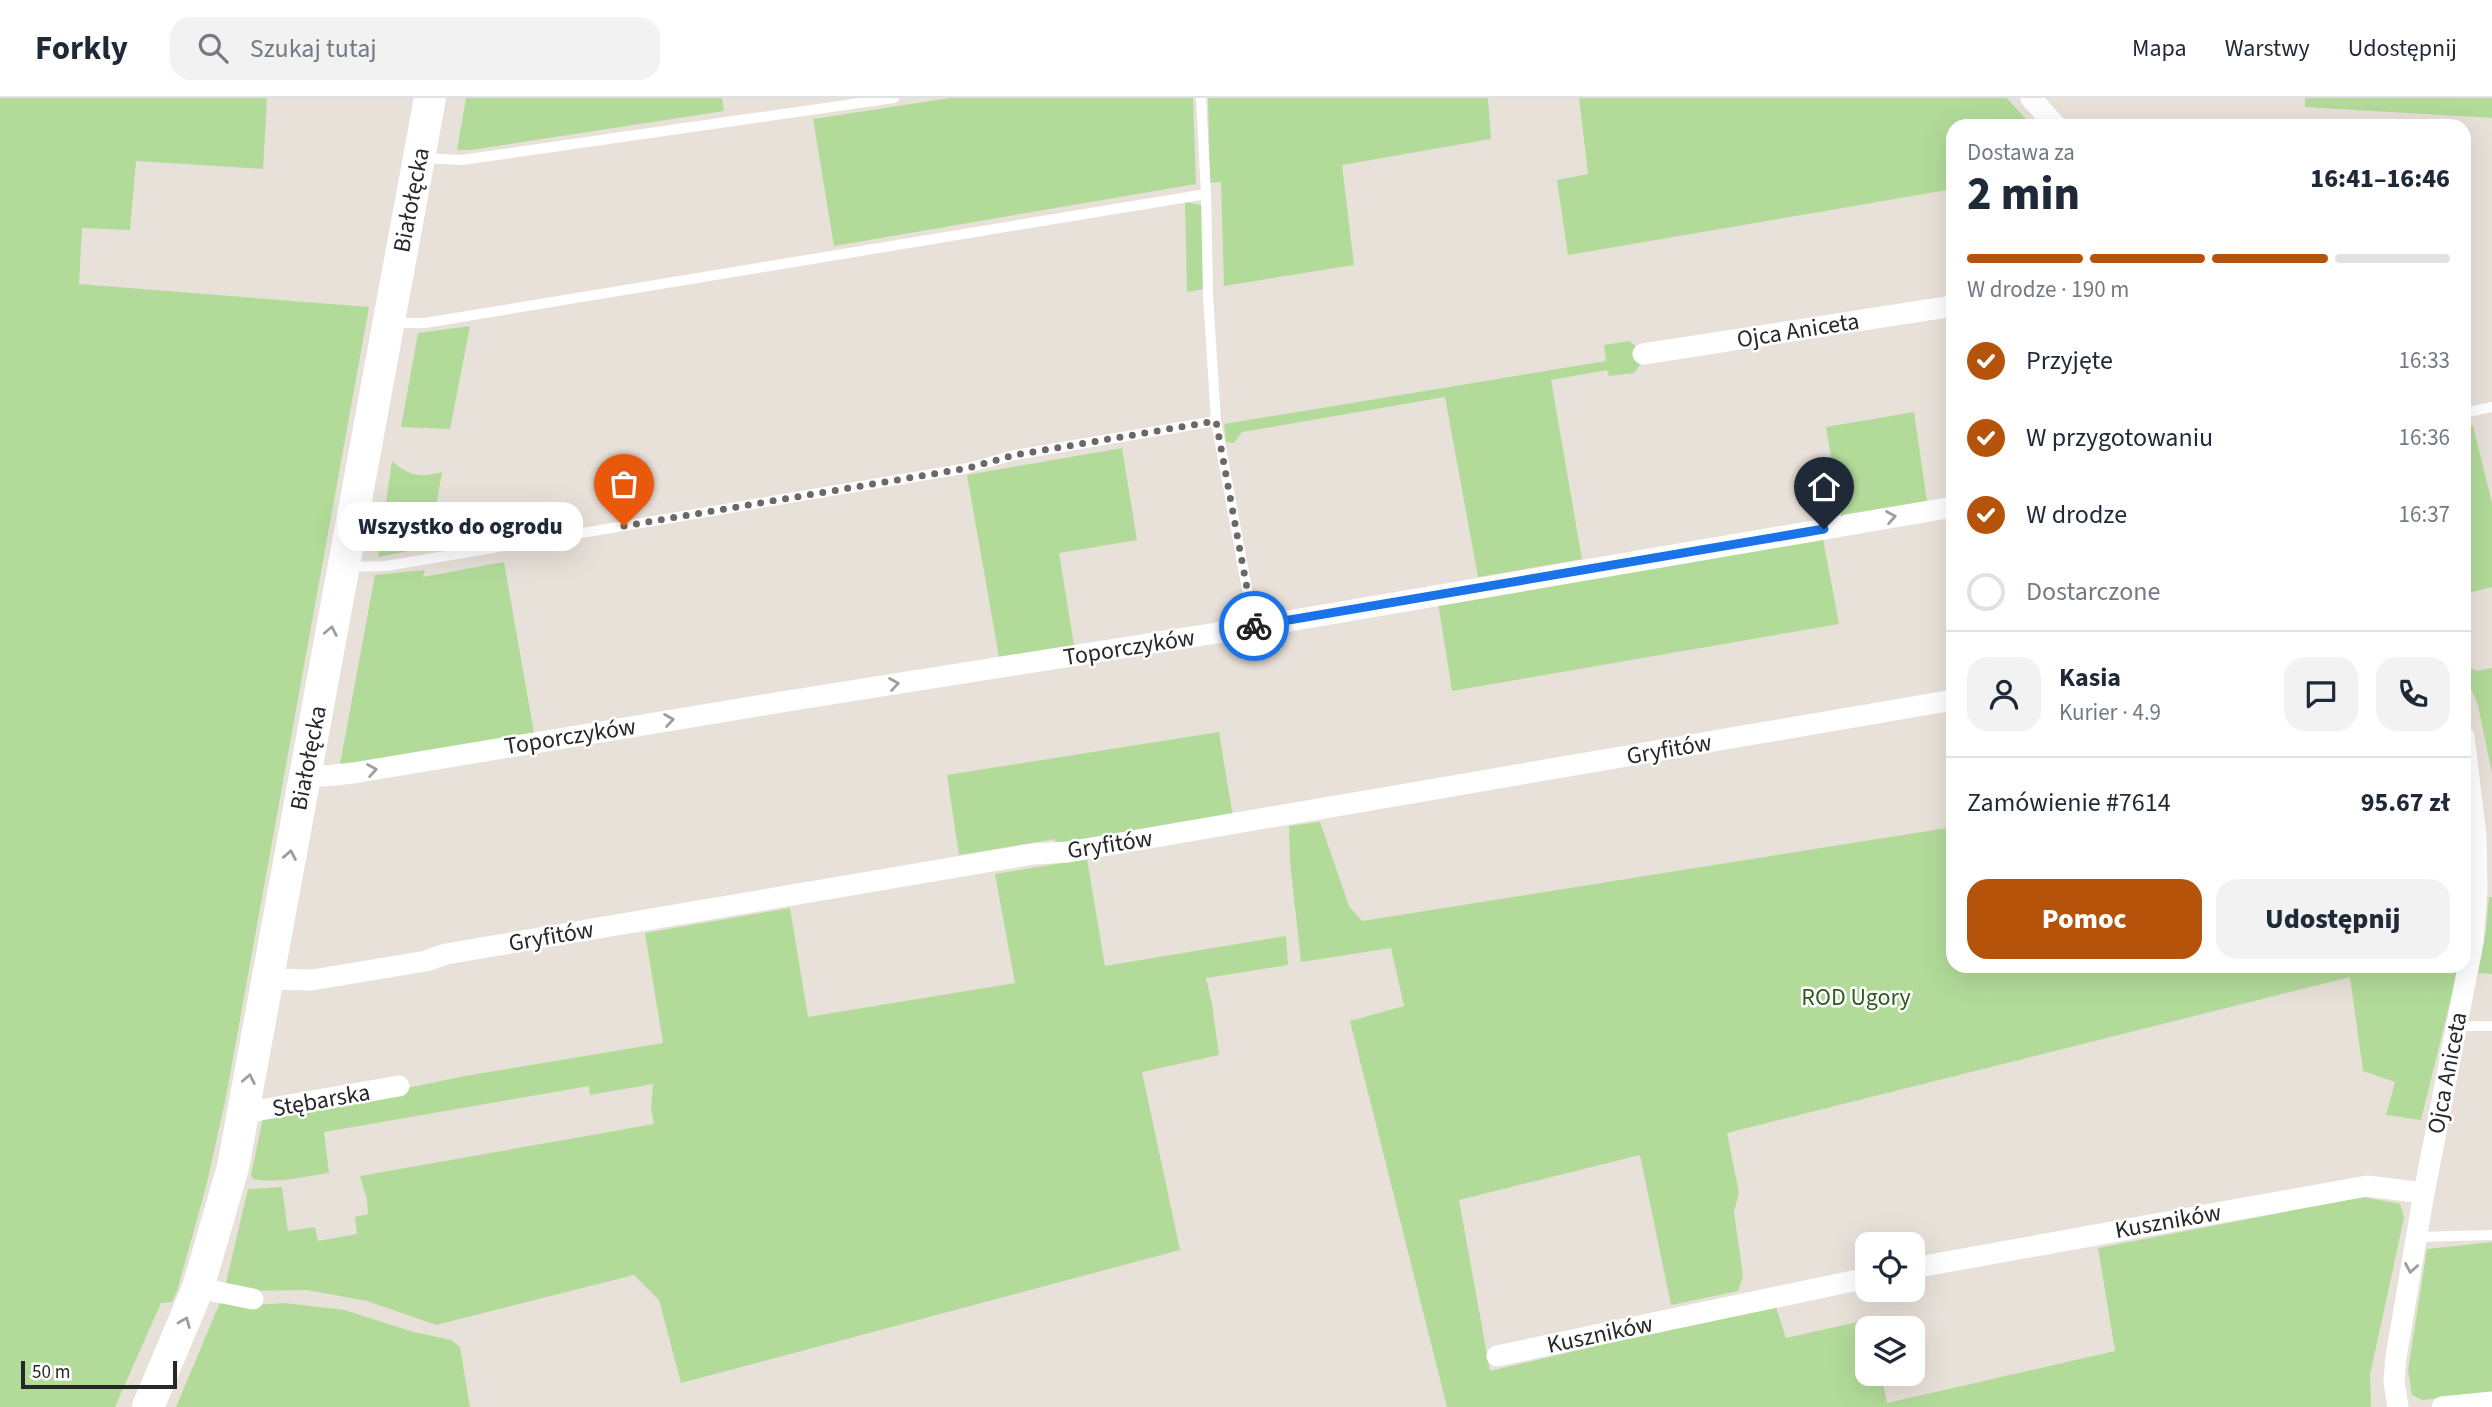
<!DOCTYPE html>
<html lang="pl">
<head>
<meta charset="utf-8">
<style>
  :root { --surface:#fff; --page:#f2f2f3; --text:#1f2937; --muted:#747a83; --line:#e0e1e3; --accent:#b45309 }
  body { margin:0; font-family:"Source Sans 3",sans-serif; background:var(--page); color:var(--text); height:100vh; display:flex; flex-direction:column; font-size:26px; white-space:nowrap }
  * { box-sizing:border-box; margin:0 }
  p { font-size:23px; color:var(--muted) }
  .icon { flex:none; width:38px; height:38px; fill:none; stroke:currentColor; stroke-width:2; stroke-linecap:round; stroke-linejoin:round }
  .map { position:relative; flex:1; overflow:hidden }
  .drawer { position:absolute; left:1946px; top:21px; width:525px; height:854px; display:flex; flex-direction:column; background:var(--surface); border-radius:21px; box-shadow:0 7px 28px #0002 }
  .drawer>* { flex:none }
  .controls { position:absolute; left:1855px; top:1134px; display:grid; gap:14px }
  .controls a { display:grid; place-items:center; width:70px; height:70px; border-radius:14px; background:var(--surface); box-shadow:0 7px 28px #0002; font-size:35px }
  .scale { position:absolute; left:21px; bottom:18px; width:156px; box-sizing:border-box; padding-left:7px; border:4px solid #272727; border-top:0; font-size:19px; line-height:24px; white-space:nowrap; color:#272727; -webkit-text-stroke:5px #fff; paint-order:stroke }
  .pin { position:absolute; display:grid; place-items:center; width:60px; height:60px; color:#fff; margin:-72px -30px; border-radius:50% 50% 50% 0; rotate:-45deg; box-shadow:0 0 7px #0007 }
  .pin .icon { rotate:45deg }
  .courier { position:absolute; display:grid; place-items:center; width:70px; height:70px; margin:-35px; border:5px solid #1a73e8; border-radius:50%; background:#fff; color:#222; box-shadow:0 2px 9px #0007 }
  .bubble { position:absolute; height:49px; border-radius:21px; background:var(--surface); box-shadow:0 7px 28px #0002; font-size:23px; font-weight:800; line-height:49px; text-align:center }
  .summary em { font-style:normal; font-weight:800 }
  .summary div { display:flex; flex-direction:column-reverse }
  .summary { display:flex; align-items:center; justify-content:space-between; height:119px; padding:0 21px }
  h1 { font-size:46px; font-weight:800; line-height:52px }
  .bar { display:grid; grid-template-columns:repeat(4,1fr); gap:10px 7px; align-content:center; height:84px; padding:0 21px }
  .bar i { height:9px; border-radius:5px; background:var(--line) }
  .bar .current { background:var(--accent) }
  .bar p { grid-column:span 4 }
  .line { display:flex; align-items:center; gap:18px; padding:0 21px; border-top:2px solid var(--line) }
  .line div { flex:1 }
  .round { display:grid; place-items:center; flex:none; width:74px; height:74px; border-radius:21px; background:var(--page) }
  ol { padding:0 21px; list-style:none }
  li { display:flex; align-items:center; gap:21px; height:77px }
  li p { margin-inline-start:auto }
  li .icon { padding:7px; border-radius:50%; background:var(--accent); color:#fff; stroke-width:4 }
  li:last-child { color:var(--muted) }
  li i { width:38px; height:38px; border:4px solid var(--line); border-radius:50% }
  .primary-button { display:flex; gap:14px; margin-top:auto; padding:14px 21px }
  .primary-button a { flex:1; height:80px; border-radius:21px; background:var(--accent); color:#fff; font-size:28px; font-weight:800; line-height:80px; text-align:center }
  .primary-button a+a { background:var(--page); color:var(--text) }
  header { display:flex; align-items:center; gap:42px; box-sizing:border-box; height:98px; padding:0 35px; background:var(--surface); border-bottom:2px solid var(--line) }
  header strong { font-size:33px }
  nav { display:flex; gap:38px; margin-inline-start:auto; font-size:24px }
  .search { width:490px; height:63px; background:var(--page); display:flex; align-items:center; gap:18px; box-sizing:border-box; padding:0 24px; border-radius:21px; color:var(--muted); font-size:26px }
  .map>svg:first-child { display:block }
</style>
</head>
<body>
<header>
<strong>Forkly</strong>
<div class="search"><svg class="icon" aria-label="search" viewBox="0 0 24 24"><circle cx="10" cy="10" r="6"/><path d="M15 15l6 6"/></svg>Szukaj tutaj</div>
<nav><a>Mapa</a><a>Warstwy</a><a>Udostępnij</a></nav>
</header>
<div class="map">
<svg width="2492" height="1309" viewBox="0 0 2492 1309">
  <rect width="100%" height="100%" fill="#e8e1d9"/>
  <!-- green -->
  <g fill="#b2db99">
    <path d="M 0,0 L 267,0 L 263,71 L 136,63 L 130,132 L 82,130 L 79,186 L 369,209 L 225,1004 L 206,1089 L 177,1193 L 172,1204 L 161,1205 L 115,1309 L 0,1309 Z"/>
    <path d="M 466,0 L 722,0 L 724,13 L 471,52 L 457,52 Z"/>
    <path d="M 950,0 L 1193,0 L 1196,86 L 834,148 L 813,21 Z"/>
    <path d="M 1208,0 L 1488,0 L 1491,41 L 1342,67 L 1354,167 L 1224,188 L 1221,84 L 1210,85 Z"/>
    <path d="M 1579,0 L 2007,0 L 2032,28 L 1953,28 L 1953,91 L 1568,157 L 1557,82 L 1588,76 Z"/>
    <path d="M 2305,0 L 2492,0 L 2492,20 L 2305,9 Z"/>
    <path d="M 2324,22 L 2384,25 L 2384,28 L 2328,28 Z"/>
    <path d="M 1185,104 L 1201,107 L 1202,111 L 1204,191 L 1187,194 Z"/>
    <path d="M 470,228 L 450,331 L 401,329 L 418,235 Z"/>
    <path d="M 1629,243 L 1637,249 L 1637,259 L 1640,267 L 1634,275 L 1609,278 L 1607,272 L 1551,282 L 1582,461 L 1478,479 L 1445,299 L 1242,334 L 1234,345 L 1226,344 L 1224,326 L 1606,263 L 1604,247 Z"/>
    <path d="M 1914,314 L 1927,403 L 1841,417 L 1826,329 Z"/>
    <path d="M 2473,328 L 2492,405 L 2492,489 L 2464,496 L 2464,330 Z"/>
    <path d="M 1122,350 L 1137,442 L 1059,455 L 1074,547 L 999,559 L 967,377 Z"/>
    <path d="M 392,363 C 409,378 420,380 442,374 L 429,449 L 378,459 Z"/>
    <path d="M 1823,441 L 1839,526 L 1452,593 L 1438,504 Z"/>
    <path d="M 504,464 L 534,635 L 357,666 L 340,666 L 375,477 L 425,472 L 423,479 Z"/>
    <path d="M 2464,567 L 2477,573 L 2492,570 L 2492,676 L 2478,607 L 2464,575 Z"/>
    <path d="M 1219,634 L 1233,719 L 1056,749 L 1055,741 L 959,757 L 947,677 Z"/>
    <path d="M 1320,724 L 1349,808 L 1362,823 L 1953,729 L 1953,868 L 2459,868 L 2421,1022 L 2386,1017 L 2395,984 L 2363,973 L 2350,879 L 1727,1035 L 1739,1095 L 1734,1114 L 1743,1178 L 1738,1193 L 1671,1207 L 1640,1057 L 1459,1102 L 1490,1273 L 1775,1206 L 1786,1240 L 1871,1221 L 1873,1230 L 1867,1230 L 1867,1276 L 1881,1276 L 1887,1305 L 2115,1253 L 2098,1150 L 2363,1099 L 2400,1106 L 2404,1120 L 2370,1277 L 2371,1309 L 1447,1309 L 1350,923 L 1404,908 L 1391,850 L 1301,864 L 1290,764 L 1289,728 Z"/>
    <path d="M 1087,761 L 1105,868 L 1286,838 L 1288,867 L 1206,880 L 1212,906 L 1219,957 L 1142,974 L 1180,1152 L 681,1285 L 659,1202 L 634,1177 L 436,1227 L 367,1203 L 307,1192 L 224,1193 L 248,1091 L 282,1089 L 288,1133 L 315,1129 L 318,1143 L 357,1136 L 355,1119 L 368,1116 L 367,1102 L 360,1078 L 654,1026 L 651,1010 L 653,986 L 590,997 L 589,988 L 324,1034 L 329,1075 C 305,1078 277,1086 253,1081 L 251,1077 L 263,1020 L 465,978 L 663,945 L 645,835 L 790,810 L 808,919 L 1015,885 L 995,776 Z"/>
    <path d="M 2489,799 L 2492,799 L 2492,876 L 2478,875 L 2486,833 Z"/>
    <path d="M 2492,1144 L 2492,1295 L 2422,1302 L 2412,1297 L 2408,1272 L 2427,1151 Z"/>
    <path d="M 221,1202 L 239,1208 L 285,1205 L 344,1212 L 414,1234 L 451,1242 L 460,1249 L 470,1309 L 176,1309 Z"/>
  </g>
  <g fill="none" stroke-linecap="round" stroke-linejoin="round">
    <!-- lane -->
    <g stroke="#fff" stroke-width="10">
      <path d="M 1201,0 L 1206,96 L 1208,197 L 1216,323 L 1254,529"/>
      <path d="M 422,60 L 462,62 L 894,0"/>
      <path d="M 391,225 L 425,225 L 1206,96"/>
      <path d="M 2464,315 L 2492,309"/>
      <path d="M 346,469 L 386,468 L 968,370 L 1015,357 L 1216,323"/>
      <path d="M 2457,928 L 2492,928"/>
      <path d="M 2417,1139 L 2492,1137"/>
    </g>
    <!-- street -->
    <g stroke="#fff" stroke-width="21">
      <path d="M 2031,0 L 2056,28"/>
      <path d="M 1643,256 L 1953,208"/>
      <path d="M 305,676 L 326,678 L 353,675 L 775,605 L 1254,529 L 1953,409"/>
      <path d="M 267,881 L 312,882 L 426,863 L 446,856 L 1033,756 L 1068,754 L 1953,602"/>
      <path d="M 243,1015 L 399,988"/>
      <path d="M 1913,1170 L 2367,1088 L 2424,1095"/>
      <path d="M 198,1190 L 253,1201"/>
      <path d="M 1497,1258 L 1867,1180"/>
      <path d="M 2398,1309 L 2394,1284 L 2396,1259 L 2424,1095 L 2473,844 L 2477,792 L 2476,738 L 2464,639"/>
      <path d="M 2442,1309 L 2492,1304"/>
    </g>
    <!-- secondary -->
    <path stroke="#fff" stroke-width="32" d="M 148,1309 L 198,1190 L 233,1069 L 430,0"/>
  </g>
  <!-- one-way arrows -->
  <defs><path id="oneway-chevron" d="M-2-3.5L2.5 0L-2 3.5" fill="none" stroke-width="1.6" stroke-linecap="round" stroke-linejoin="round" transform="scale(1.75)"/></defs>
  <g stroke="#9e9e9e">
    <use href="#oneway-chevron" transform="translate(1891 419) rotate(-10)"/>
    <use href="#oneway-chevron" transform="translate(331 533) rotate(-79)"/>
    <use href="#oneway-chevron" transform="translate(894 586) rotate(-9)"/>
    <use href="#oneway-chevron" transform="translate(669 622) rotate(-9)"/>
    <use href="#oneway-chevron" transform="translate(372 672) rotate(-10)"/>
    <use href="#oneway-chevron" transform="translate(290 757) rotate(-80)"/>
    <use href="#oneway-chevron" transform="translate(249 981) rotate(-79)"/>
    <use href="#oneway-chevron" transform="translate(2411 1170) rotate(100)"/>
    <use href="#oneway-chevron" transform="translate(185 1224) rotate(-68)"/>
  </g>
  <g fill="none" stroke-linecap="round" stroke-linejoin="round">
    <!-- done -->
    <path stroke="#6b6865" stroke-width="7" stroke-dasharray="0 12.6" d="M 624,428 L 968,370 L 1015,357 L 1216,323 L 1254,528"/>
    <!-- route -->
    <path stroke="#1a73e8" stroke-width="9" d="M 1254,528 L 1824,431"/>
  </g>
  <g text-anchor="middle" stroke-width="5" stroke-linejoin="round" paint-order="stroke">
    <!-- street labels -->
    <g font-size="24" fill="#272727" stroke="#fff">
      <text transform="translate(411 102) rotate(-79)" y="8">Białołęcka</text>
      <text transform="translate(1798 232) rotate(-9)" y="8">Ojca Aniceta</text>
      <text transform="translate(1129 549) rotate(-9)" y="8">Toporczyków</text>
      <text transform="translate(570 638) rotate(-9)" y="8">Toporczyków</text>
      <text transform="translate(1669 651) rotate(-10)" y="8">Gryfitów</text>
      <text transform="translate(308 660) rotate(-79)" y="8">Białołęcka</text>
      <text transform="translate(1110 746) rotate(-9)" y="8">Gryfitów</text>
      <text transform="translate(551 838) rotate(-10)" y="8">Gryfitów</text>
      <text transform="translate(2447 975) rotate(-79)" y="8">Ojca Aniceta</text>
      <text transform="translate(321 1002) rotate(-10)" y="8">Stębarska</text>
      <text transform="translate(2168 1123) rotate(-10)" y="8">Kuszników</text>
      <text transform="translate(1600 1236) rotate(-12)" y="8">Kuszników</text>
    </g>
    <!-- park labels -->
    <g font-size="24" fill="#2d5c1e" stroke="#fff">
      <text x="1856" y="907">ROD Ugory</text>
    </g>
  </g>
</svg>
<div class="controls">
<a><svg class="icon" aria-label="locate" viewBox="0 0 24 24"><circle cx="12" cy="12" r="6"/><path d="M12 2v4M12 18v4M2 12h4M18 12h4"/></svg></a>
<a><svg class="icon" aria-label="layers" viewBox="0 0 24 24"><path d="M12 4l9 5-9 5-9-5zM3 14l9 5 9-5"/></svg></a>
</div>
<div class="scale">50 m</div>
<div class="pin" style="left:624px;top:428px;background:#ea580c"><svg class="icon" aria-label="bag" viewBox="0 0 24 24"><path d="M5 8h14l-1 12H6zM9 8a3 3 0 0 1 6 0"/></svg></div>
<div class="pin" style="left:1824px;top:431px;background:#1f2937"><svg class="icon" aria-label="home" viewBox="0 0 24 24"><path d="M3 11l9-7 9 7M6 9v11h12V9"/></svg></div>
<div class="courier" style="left:1254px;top:528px"><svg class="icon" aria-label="bike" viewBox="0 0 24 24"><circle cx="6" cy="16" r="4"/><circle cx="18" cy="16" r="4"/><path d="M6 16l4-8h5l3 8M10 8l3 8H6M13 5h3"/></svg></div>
<div class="bubble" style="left:338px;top:404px;width:245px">Wszystko do ogrodu</div>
<section class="drawer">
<div class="summary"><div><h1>2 min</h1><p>Dostawa za</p></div><em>16:41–16:46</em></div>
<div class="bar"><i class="current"></i><i class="current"></i><i class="current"></i><i></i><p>W drodze · 190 m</p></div>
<ol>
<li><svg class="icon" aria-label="check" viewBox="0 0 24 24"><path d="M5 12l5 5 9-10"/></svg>Przyjęte<p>16:33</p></li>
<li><svg class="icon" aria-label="check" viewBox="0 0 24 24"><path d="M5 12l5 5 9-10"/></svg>W przygotowaniu<p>16:36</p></li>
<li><svg class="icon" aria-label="check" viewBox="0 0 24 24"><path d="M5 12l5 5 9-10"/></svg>W drodze<p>16:37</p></li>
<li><i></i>Dostarczone</li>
</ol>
<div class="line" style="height:126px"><a class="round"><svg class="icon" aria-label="person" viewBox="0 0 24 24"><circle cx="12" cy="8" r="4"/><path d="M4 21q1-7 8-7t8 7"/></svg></a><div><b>Kasia</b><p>Kurier · 4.9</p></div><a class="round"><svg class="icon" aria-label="chat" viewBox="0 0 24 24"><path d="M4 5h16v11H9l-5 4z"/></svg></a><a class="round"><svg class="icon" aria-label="phone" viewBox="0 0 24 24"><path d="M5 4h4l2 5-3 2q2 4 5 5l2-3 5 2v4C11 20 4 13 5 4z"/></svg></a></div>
<div class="line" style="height:91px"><div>Zamówienie #7614</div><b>95.67 zł</b></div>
<div class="primary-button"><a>Pomoc</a><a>Udostępnij</a></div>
</section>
</div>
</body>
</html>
